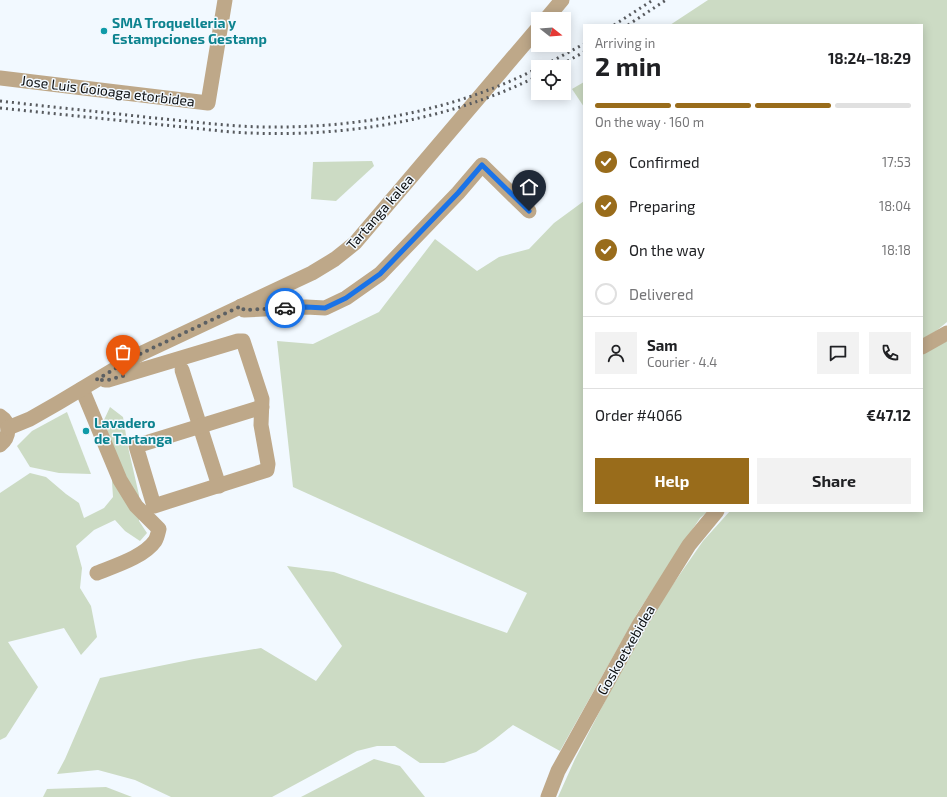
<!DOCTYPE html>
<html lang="en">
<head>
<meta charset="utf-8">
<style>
  :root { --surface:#fff; --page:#f2f2f2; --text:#202124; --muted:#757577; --line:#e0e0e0; --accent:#996c1b }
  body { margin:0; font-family:"Exo 2",sans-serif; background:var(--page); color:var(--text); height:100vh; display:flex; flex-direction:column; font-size:15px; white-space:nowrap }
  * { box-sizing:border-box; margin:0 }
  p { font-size:13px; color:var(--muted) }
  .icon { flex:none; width:22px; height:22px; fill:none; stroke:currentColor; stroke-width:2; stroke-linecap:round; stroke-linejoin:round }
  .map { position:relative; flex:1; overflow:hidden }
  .sheet { position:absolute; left:583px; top:24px; width:340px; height:488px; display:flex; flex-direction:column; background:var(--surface); border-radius:0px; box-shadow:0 2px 10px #0003 }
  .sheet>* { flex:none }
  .needle { width:26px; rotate:107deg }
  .controls { position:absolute; left:531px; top:12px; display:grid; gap:8px }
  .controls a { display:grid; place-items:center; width:40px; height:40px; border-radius:0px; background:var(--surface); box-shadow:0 2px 10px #0003; font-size:20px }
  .pin { position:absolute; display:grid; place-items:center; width:34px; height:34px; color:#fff; margin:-41px -17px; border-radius:50% 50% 50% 0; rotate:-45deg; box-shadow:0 0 4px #0007 }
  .pin .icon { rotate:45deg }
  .courier { position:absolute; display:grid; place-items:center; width:40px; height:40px; margin:-20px; border:3px solid #1a73e8; border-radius:50%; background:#fff; color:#222; box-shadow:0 1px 5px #0007 }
  .summary em { font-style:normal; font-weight:700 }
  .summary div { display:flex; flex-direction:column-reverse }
  .summary { display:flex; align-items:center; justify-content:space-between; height:68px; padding:0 12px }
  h1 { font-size:26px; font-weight:700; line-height:30px }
  .bar { display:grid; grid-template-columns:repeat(4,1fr); gap:6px 4px; align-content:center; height:48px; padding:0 12px }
  .bar i { height:5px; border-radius:3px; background:var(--line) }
  .bar .on { background:var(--accent) }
  .bar p { grid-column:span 4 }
  .line { display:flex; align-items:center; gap:10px; padding:0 12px; border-top:1px solid var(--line) }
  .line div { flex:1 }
  .round { display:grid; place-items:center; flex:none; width:42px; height:42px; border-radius:0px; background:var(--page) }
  ol { padding:0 12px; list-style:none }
  li { display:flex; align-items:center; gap:12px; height:44px }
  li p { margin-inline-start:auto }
  li .icon { padding:4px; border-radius:50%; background:var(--accent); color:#fff; stroke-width:4 }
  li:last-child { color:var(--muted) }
  li i { width:22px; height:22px; border:2px solid var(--line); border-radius:50% }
  .primary-button { display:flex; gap:8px; margin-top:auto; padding:8px 12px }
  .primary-button a { flex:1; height:46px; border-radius:0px; background:var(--accent); color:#fff; font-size:16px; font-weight:700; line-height:46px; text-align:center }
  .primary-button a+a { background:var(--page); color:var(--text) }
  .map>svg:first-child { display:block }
</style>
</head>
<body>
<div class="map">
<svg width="947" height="797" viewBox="0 0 947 797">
  <rect width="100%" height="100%" fill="#f2f9ff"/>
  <!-- green -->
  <g fill="#ccdbc4">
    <path d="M 708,0 L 947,0 L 947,322 L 936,331 L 922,339 L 922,25 L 670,25 Z"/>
    <path d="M 584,82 L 584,107 L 572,89 Z"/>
    <path d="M 372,161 L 374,166 L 336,201 L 311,199 L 313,162 Z"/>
    <path d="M 584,201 L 584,511 L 708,511 L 700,518 L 638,612 L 560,751 L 513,725 L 494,740 L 476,752 L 444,763 L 420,763 L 395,746 L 377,746 L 357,751 L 272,797 L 171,797 L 135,780 L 98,770 L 57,774 L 65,759 L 100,678 L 194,659 L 261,648 L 316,681 L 342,646 L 287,566 L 334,572 L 507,633 L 527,593 L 293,487 L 277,341 L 313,344 L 379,312 L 435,239 L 477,271 L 499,257 L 529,249 L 554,223 Z"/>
    <path d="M 947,341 L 947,797 L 558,797 L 575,759 L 644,626 L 703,541 L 730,511 L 922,511 L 922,354 Z"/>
    <path d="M 110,407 L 123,417 L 128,447 L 139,495 L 139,521 L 147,533 L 140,541 L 125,531 L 115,520 L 94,530 L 76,546 L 82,568 L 80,588 L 91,606 L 97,637 L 81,655 L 64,628 L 8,642 L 38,687 L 6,737 L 0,740 L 0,493 L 30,473 L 46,477 L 66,494 L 79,503 L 84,518 L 104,508 L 113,497 L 112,482 L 114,451 L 104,420 Z"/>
    <path d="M 67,412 L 91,474 L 59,473 L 30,467 L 17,446 L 32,431 Z"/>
    <path d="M 374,759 L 400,766 L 425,797 L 301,797 Z"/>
    <path d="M 106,787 L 132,797 L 43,797 L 47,789 Z"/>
  </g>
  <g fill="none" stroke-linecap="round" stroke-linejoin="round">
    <!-- street -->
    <g stroke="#bea889" stroke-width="15">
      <path d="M 546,19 L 562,0"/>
      <path d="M 0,78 L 208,103 L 225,0"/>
      <path d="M 241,306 L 244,310 L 306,307 L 325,308 L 346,298 L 380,274 L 458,193 L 482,165 L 529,211"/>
      <path d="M 922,347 L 947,333"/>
      <path d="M 182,370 L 219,486"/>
      <path d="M 105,380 L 108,380 L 238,341 L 243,341 L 262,399 L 261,425 L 268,464 L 267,470 L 154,506 L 136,446 L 262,407"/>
      <path d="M 82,389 L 120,480 L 136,506 L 159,529 C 158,533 157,538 155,541 C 144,557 114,566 97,573"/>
      <path d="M 0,416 C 11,423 10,437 0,445"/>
      <path d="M 8,428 L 30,419 L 58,403 L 140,354 L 312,273 L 335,259 L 355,243 L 538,28"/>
      <path d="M 548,797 L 558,771 L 639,625 L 689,545 L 717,511"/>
    </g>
    <!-- rail -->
    <g stroke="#575a5e" stroke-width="3" stroke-dasharray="2 4" stroke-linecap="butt">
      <path d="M 614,25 L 653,0"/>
      <path d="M 628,25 L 666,0"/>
      <path d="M 541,67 L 584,44"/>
      <path d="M 557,67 L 584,52"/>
      <path d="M 0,101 C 51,107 102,112 154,118 C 197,122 240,128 283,127 C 371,126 460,108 538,68"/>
      <path d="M 0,108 L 231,132 C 335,139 443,123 538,76"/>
    </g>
  </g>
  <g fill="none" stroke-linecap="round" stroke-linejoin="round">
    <!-- done -->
    <path stroke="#5c6063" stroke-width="4" stroke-dasharray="0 7.2" d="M 123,376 L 108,380 L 96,380 L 140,354 L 241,306 L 244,310 L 285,308"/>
    <!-- route -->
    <path stroke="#1a73e8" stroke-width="5" d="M 285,308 L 306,307 L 325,308 L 346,298 L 380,274 L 458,193 L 482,165 L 529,211"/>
  </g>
  <!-- markers -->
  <g fill="#0f9aa8" stroke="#f2f9ff" stroke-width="1.5">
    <circle cx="104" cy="31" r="4"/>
    <circle cx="86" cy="431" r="4"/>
  </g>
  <g text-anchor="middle" stroke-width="3" stroke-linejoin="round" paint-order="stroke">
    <!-- culture labels -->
    <g font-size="14" font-weight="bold" fill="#0d838f" stroke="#f2f9ff" text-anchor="start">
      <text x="112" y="28">SMA Troquelleria y<tspan x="112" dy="16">Estampciones Gestamp</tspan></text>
      <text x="94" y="428">Lavadero<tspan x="94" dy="16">de Tartanga</tspan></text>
    </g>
    <!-- street labels -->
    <g font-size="14" fill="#0b0d0f" stroke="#f2f9ff">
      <text transform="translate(108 91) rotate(7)" y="5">Jose Luis Goioaga etorbidea</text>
      <text transform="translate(380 212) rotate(-49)" y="5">Tartanga kalea</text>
      <text transform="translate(626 650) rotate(-60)" y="5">Goskoetxebidea</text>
    </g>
  </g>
</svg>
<div class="controls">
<a><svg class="needle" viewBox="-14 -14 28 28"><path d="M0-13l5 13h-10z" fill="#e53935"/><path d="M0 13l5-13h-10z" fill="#757577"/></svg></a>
<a><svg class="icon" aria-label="locate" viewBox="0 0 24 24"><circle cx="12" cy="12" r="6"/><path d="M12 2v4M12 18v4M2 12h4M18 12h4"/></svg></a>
</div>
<div class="pin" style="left:123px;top:376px;background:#ea580c"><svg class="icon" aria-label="bag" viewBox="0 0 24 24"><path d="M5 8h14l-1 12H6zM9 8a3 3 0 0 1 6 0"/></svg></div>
<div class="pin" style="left:529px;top:211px;background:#1f2937"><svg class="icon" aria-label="home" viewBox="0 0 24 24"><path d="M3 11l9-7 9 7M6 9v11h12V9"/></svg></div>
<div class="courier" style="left:285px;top:308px"><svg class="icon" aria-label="car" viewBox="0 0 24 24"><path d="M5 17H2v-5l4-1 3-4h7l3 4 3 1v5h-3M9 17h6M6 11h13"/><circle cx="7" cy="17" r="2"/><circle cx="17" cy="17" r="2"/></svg></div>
<section class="sheet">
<div class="summary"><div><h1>2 min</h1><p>Arriving in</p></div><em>18:24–18:29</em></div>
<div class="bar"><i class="on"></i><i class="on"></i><i class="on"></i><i></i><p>On the way · 160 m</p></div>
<ol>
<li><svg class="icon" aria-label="check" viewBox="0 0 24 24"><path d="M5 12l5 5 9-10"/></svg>Confirmed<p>17:53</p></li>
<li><svg class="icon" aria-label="check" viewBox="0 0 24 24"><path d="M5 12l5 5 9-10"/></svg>Preparing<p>18:04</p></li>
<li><svg class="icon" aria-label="check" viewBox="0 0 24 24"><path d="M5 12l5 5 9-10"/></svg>On the way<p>18:18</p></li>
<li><i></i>Delivered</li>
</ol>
<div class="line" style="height:72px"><a class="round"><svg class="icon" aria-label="person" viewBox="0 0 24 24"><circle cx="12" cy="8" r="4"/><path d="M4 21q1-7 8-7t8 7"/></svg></a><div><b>Sam</b><p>Courier · 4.4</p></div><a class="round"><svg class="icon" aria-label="chat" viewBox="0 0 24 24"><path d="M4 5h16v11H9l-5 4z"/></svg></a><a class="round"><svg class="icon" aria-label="phone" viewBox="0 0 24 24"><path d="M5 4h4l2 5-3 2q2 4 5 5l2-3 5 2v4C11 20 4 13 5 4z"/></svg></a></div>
<div class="line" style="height:52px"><div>Order #4066</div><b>€47.12</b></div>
<div class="primary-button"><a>Help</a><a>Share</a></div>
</section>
</div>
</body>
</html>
